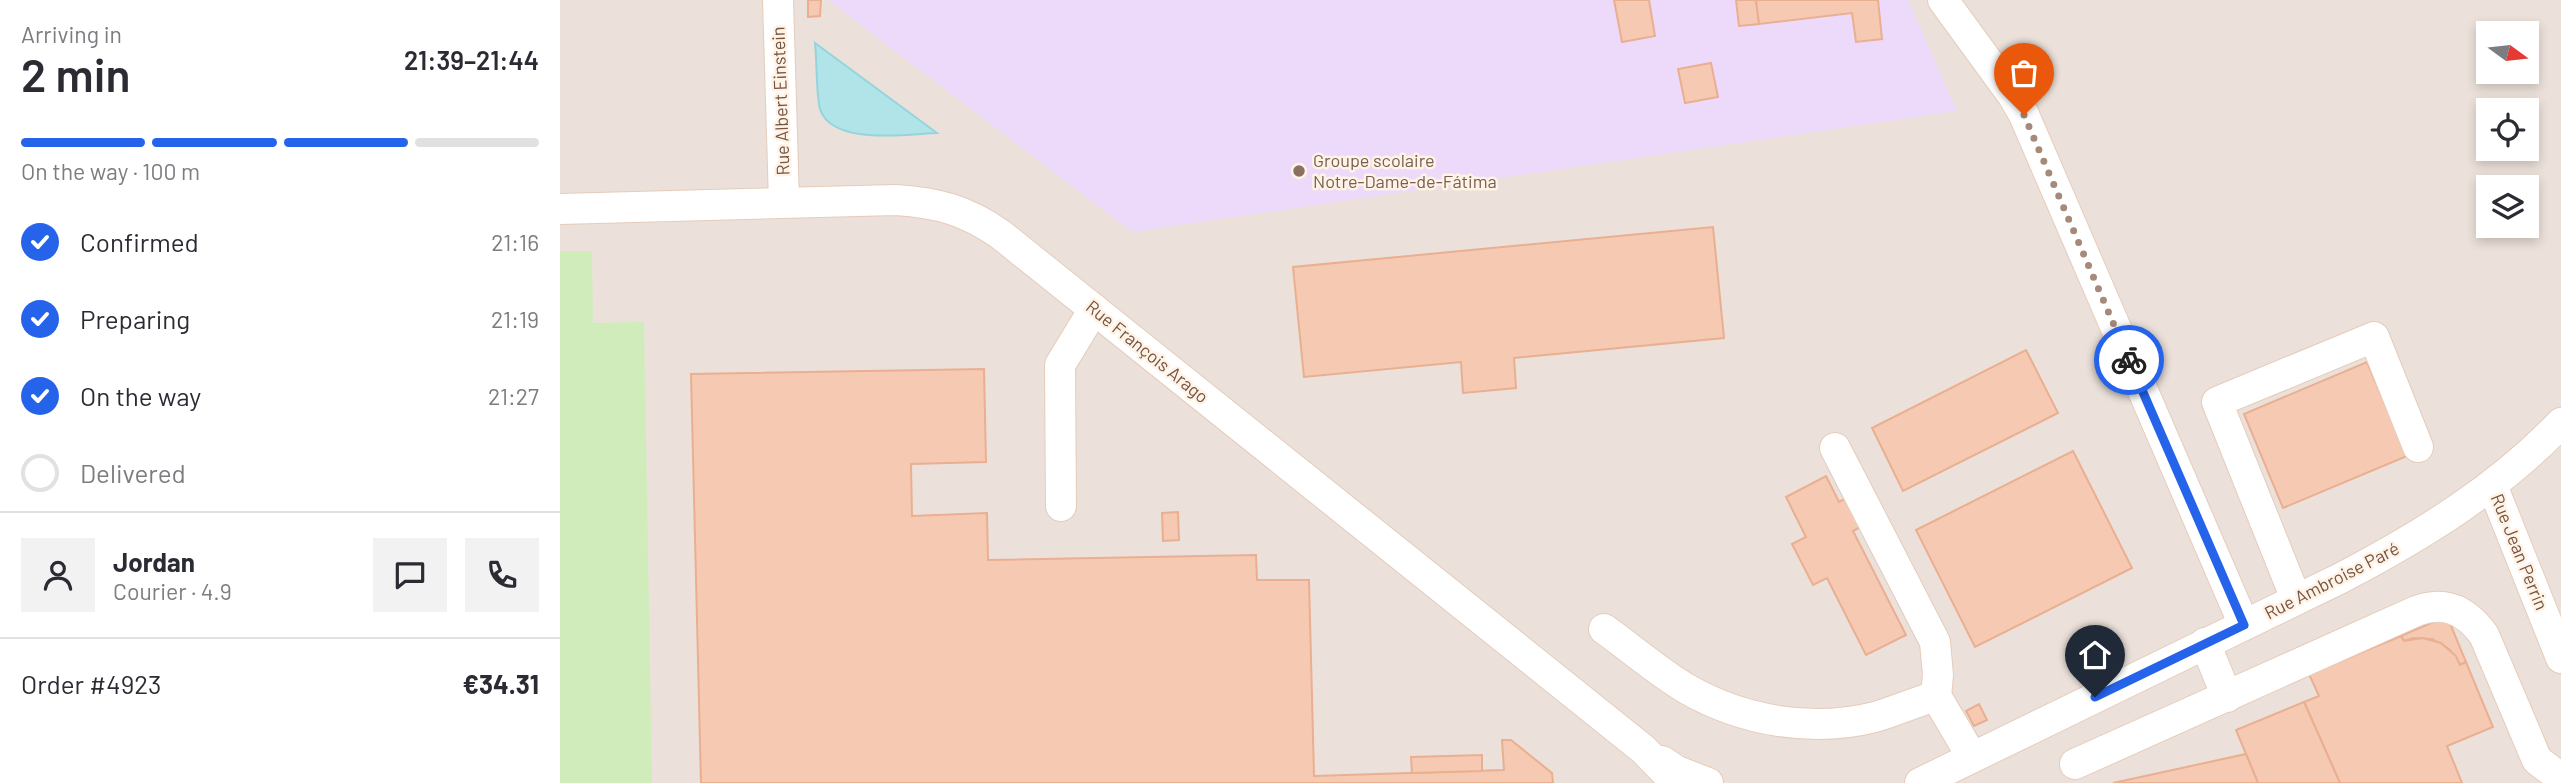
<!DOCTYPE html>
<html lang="en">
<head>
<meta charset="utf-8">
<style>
  :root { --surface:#fff; --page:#f2f2f3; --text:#2b2b33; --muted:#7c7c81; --line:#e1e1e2; --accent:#2563eb }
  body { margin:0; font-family:Barlow,sans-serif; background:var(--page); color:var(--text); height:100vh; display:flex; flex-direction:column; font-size:26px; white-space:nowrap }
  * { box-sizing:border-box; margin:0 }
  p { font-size:23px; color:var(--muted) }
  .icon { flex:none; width:38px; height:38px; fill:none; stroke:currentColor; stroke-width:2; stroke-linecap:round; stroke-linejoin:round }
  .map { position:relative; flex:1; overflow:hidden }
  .panel { display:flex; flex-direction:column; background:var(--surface); width:560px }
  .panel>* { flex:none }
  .needle { width:46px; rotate:105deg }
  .fabs { position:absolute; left:1916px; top:21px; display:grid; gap:14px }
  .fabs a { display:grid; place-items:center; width:63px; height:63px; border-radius:0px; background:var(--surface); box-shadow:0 4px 10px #0003; font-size:35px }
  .pin { position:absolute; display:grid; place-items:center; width:60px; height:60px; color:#fff; margin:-72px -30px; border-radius:50% 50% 50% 0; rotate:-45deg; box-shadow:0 0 7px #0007 }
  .pin .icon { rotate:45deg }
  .courier { position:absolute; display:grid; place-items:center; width:70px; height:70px; margin:-35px; border:5px solid #2563eb; border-radius:50%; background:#fff; color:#222; box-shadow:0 2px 9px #0007 }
  .head em { font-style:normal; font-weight:600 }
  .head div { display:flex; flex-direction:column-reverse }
  .head { display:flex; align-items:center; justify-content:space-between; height:119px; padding:0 21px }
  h1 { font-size:46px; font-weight:600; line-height:52px }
  .bar { display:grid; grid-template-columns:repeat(4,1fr); gap:10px 7px; align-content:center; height:84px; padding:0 21px }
  .bar i { height:9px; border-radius:5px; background:var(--line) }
  .bar .selected { background:var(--accent) }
  .bar p { grid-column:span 4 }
  .line { display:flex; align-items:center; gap:18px; padding:0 21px; border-top:2px solid var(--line) }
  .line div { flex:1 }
  .round { display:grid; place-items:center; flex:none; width:74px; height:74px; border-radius:0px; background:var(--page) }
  ol { padding:0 21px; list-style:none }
  li { display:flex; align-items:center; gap:21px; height:77px }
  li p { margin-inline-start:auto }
  li .icon { padding:7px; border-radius:50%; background:var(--accent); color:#fff; stroke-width:4 }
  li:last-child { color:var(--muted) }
  li i { width:38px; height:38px; border:4px solid var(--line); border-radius:50% }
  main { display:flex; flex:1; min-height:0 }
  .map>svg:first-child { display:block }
</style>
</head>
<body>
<main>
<section class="panel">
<div class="head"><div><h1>2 min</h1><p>Arriving in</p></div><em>21:39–21:44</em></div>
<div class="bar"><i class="selected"></i><i class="selected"></i><i class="selected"></i><i></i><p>On the way · 100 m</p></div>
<ol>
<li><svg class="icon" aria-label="check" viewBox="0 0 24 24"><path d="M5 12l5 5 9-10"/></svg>Confirmed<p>21:16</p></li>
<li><svg class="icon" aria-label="check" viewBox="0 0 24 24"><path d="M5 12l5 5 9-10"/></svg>Preparing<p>21:19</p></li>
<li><svg class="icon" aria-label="check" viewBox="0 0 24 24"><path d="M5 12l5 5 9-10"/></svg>On the way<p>21:27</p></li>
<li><i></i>Delivered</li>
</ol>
<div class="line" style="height:126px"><a class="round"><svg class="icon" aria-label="person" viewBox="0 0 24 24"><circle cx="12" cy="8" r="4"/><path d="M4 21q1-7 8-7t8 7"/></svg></a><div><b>Jordan</b><p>Courier · 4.9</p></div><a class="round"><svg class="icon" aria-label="chat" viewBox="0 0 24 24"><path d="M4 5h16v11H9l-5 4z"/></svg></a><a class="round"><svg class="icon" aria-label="phone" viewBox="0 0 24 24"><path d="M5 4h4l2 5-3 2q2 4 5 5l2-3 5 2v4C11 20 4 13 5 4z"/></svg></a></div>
<div class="line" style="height:91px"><div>Order #4923</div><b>€34.31</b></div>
</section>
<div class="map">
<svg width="2001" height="783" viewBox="0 0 2001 783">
  <rect width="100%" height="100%" fill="#fef0dd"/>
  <!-- industrial -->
  <path fill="#ebe1da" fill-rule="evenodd" d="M 0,0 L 2001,0 L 2001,783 L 0,783 ZM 1928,33 L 1967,33 L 1967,72 L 1928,72 ZM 1928,110 L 1967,110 L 1967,149 L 1928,149 ZM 1928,187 L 1967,187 L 1967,226 L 1928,226 Z"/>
  <!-- education -->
  <path fill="#eddafa" d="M 268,0 L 1348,0 L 1397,111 L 572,232 Z"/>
  <!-- green -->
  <path fill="#d1ecbb" d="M 0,251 L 32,251 L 33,323 L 84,322 L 92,783 L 0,783 Z"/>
  <!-- water -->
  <path fill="#b0e4e9" stroke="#95d4dc" stroke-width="2" d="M 255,43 L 377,133 C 347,134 272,146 260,109 C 256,94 257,60 255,43 Z"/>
  <!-- building -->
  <g fill="#f6cab2" stroke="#eaae91" stroke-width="2">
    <path d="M 248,0 L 261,0 L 260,16 L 248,17 Z"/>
    <path d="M 1054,0 L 1089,0 L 1095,36 L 1062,42 Z"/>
    <path d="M 1176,0 L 1196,0 L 1199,24 L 1179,26 Z"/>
    <path d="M 1196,0 L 1318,0 L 1322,39 L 1296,42 L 1292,13 L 1199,24 Z"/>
    <path d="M 1151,63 L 1158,97 L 1125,103 L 1118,69 Z"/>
    <path d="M 1153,227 L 1164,338 L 954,358 L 956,388 L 903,393 L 901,362 L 744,377 L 733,267 Z"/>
    <path d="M 1466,350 L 1498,413 L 1343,491 L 1312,428 Z"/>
    <path d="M 1807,362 L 1847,456 L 1723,508 L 1684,414 Z"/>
    <path d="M 424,369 L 426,462 L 351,464 L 352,516 L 427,513 L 428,560 L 696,555 L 697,580 L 749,580 L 754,776 L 944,770 L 942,740 L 951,740 L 992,773 L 993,783 L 141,783 L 131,374 Z"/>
    <path d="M 1513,451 L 1572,568 L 1415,647 L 1356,530 Z"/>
    <path d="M 1266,476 L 1279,502 L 1290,496 L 1304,525 L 1293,531 L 1346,635 L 1306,655 L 1267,578 L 1253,585 L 1232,544 L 1246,537 L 1226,497 Z"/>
    <path d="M 618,512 L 619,540 L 603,541 L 602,513 Z"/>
    <path d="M 1887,616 L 1906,662 L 1900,665 L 1889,649 L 1872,639 L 1853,638 L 1844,641 L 1841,636 Z"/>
    <path d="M 1841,636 L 1844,641 L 1863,638 L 1881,643 L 1896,656 L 1900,665 L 1906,662 L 1933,727 L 1887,746 L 1902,783 L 1780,783 L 1744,702 L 1759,696 L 1749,674 Z"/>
    <path d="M 1744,702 L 1780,783 L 1698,783 L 1676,730 Z"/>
    <path d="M 1419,704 L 1427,720 L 1414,726 L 1406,711 Z"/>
    <path d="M 1686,754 L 1698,783 L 1553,783 Z"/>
    <path d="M 922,755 L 922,771 L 852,773 L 851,757 Z"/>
  </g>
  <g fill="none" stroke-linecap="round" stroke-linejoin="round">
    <defs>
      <g id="minor">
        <path d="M 218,0 L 224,202"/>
        <path d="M 1383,0 L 1453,96 L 1464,115 L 1684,625"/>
        <path d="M 0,209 L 336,200 C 379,203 405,210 440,234 L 1028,705 L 1084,750 L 1116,783"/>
        <path d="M 1275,448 L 1375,642 L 1378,675 L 1376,696"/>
        <path d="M 1932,485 L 2001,658"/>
        <path d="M 501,506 L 500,365 L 534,309"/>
        <path d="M 1736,599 L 1657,402 L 1814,337 L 1858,447"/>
        <path d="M 1044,629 C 1072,649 1098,672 1127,689 C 1183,721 1252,733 1315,717 C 1335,711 1356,702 1376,696 L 1412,757"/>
        <path d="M 1645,643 L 1667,697"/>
        <path d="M 1102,761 L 1117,771 L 1148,783"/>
        <path d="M 1515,764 L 1854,612 C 1884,600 1905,609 1924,635 L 1977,760 L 2001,778"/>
        <path d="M 1360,783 L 1781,578 C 1861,536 1938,489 2001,423"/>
      </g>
    </defs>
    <!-- minor casing -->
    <use href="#minor" stroke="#e5ccbb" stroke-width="32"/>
    <!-- minor -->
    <use href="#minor" stroke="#fff" stroke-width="30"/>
  </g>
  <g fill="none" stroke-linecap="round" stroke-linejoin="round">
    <!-- done -->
    <path stroke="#a58a79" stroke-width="7" stroke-dasharray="0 12.6" d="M 1464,115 L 1569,360"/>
    <!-- route -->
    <path stroke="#2563eb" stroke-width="9" d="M 1535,697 L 1684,625 L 1569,360"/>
  </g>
  <!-- markers -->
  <circle fill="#8d6e63" stroke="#fff3e5" stroke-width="2.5" cx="739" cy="171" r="7"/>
  <g text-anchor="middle" stroke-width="5" stroke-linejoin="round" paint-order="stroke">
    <!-- street labels -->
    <g font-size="18" fill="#755343" stroke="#fff3e5">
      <text transform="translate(221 101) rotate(-92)" y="6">Rue Albert Einstein</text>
      <text transform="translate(587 352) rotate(39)" y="6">Rue François Arago</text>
      <text transform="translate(1959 552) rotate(68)" y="6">Rue Jean Perrin</text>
      <text transform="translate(1772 581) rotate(-27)" y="6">Rue Ambroise Paré</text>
    </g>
    <!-- education labels -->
    <g font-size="18" fill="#785e54" stroke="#fff3e5" text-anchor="start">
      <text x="753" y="167">Groupe scolaire<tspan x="753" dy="21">Notre-Dame-de-Fátima</tspan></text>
    </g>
  </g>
</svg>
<div class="fabs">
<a><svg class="needle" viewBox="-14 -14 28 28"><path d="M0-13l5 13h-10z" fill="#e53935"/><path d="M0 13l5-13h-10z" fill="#7c7c81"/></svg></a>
<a><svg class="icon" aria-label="locate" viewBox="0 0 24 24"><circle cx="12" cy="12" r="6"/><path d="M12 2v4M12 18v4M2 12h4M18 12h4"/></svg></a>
<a><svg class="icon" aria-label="layers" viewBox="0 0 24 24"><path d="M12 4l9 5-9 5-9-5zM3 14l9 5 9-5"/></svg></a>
</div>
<div class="pin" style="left:1464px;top:115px;background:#ea580c"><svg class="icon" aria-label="bag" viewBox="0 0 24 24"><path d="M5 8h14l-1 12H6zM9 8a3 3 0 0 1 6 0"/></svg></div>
<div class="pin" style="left:1535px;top:697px;background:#1f2937"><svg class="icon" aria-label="home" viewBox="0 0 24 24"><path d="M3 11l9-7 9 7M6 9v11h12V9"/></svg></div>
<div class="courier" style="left:1569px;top:360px"><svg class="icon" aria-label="bike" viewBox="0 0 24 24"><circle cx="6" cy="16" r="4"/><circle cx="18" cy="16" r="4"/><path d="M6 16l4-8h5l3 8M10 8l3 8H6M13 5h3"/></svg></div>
</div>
</main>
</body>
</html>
